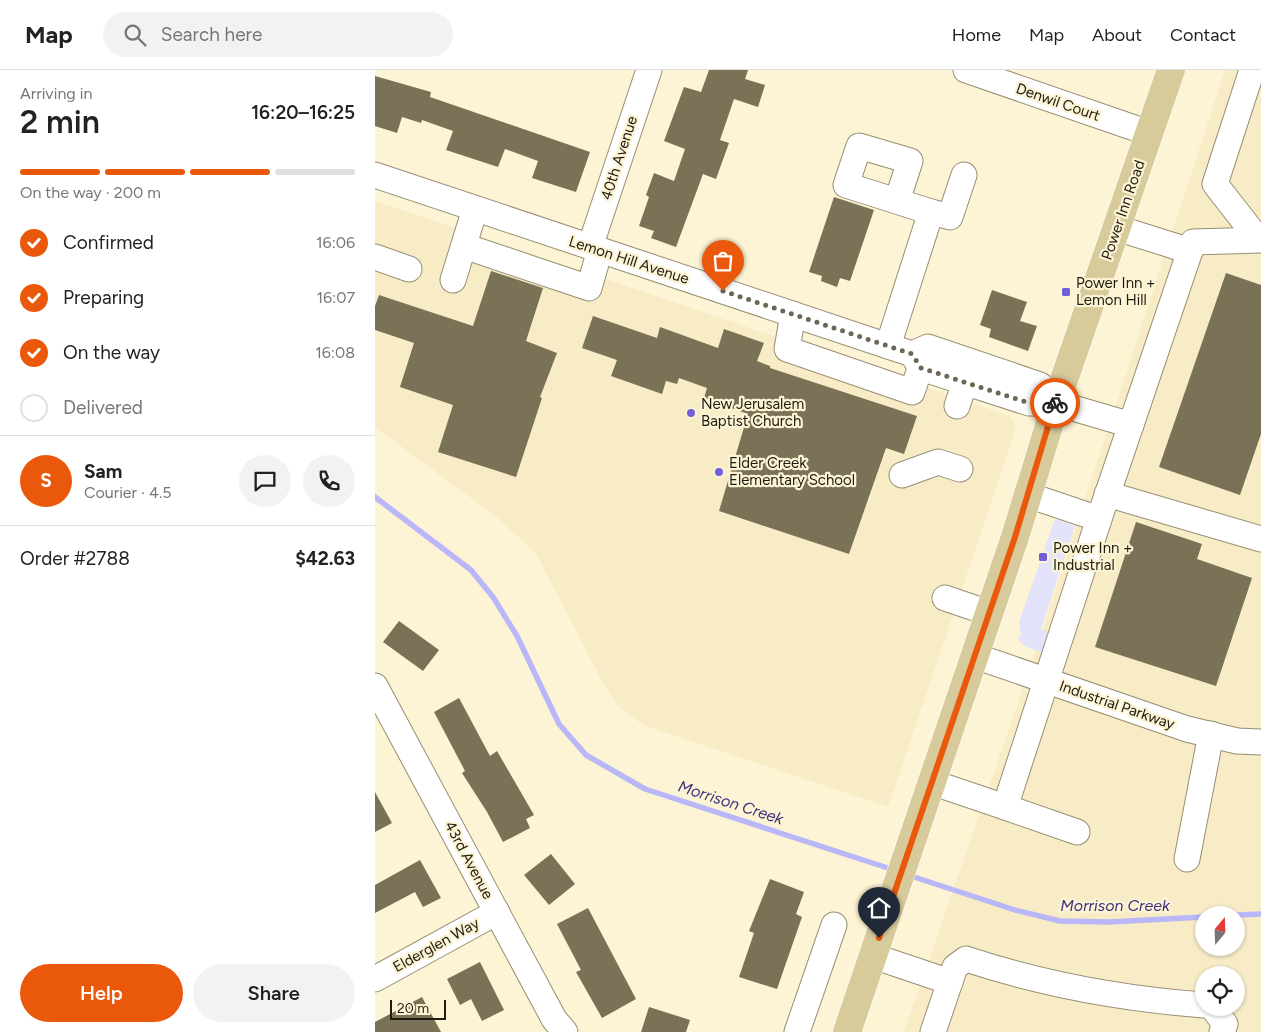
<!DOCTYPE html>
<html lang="en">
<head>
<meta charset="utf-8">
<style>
  :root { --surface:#fff; --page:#f2f2f2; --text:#222; --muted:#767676; --line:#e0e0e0; --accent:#ea580c }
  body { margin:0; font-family:Figtree,sans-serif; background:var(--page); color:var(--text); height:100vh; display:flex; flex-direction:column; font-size:19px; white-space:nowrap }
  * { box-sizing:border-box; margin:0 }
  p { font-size:16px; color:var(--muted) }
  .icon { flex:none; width:28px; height:28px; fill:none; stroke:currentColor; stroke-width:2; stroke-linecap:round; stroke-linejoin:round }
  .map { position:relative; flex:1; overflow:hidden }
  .sheet { display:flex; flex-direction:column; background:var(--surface); width:375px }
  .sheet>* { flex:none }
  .needle { width:32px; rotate:19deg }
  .controls { position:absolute; left:820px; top:836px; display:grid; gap:10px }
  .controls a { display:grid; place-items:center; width:50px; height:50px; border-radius:50%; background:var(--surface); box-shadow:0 1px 4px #0004; font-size:25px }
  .scale { position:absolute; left:15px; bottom:12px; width:56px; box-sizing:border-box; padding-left:5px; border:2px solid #1f1c11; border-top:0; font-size:14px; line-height:18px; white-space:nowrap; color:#1f1c11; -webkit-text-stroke:4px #fdf4d5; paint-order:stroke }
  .pin { position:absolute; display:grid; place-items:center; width:42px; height:42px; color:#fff; margin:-51px -21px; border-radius:50% 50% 50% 0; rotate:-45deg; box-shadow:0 0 5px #0007 }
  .pin .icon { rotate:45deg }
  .courier { position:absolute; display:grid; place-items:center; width:50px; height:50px; margin:-25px; border:4px solid #ea580c; border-radius:50%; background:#fff; color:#222; box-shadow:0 1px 6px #0007 }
  .summary em { font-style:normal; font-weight:600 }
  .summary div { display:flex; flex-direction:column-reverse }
  .summary { display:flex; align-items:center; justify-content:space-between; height:85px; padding:0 20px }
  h1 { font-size:32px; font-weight:600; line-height:38px }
  .bar { display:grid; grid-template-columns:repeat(4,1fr); gap:8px 5px; align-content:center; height:60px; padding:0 20px }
  .bar i { height:6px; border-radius:4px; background:var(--line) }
  .bar .on { background:var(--accent) }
  .bar p { grid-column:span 4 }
  .line { display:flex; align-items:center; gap:12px; padding:0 20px; border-top:1px solid var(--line) }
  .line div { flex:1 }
  .round { display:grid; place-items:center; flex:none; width:52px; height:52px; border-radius:26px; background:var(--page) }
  ol { padding:0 20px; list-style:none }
  li { display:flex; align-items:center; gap:15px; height:55px }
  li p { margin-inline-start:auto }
  li .icon { padding:5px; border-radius:50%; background:var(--accent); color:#fff; stroke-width:4 }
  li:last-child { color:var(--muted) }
  li i { width:28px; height:28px; border:2px solid var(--line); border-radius:50% }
  .action { display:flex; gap:10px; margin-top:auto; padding:10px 20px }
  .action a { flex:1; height:58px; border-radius:30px; background:var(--accent); color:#fff; font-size:20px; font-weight:600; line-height:58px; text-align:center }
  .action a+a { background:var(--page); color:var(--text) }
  header { display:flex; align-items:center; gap:30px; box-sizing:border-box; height:70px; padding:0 25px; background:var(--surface); border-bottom:1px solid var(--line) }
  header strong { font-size:24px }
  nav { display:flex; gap:28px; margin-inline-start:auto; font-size:18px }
  .search { width:350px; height:45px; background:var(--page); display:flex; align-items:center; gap:12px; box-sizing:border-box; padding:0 18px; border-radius:28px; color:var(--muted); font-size:19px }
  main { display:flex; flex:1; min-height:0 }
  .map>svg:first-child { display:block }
</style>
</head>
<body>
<header>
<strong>Map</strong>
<div class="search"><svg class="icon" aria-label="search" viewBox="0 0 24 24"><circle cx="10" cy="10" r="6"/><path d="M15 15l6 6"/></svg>Search here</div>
<nav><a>Home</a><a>Map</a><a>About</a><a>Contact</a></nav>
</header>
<main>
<section class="sheet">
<div class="summary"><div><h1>2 min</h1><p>Arriving in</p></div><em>16:20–16:25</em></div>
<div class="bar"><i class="on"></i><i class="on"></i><i class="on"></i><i></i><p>On the way · 200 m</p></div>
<ol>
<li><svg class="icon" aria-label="check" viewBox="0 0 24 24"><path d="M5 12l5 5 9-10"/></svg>Confirmed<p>16:06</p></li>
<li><svg class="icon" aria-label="check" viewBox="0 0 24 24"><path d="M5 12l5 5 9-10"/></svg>Preparing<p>16:07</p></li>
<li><svg class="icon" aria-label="check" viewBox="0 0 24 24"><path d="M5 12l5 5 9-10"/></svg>On the way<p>16:08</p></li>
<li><i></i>Delivered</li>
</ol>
<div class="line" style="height:90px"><b class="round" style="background:var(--accent);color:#fff">S</b><div><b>Sam</b><p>Courier · 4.5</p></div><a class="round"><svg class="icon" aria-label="chat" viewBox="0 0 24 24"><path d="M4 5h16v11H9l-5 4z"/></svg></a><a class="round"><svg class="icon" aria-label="phone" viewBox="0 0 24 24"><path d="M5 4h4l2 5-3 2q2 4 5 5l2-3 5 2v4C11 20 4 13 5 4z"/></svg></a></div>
<div class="line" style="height:65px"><div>Order #2788</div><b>$42.63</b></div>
<div class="action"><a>Help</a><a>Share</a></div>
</section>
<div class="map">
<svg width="886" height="962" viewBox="0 0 886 962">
  <rect width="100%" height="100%" fill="#fdf4d5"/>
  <!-- built -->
  <g fill="#f7ecc5" fill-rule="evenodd">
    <path d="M 850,0 L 886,0 L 886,962 L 529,962 L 653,604 ZM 829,845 L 861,845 L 861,878 L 829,878 ZM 829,905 L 861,905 L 861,938 L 829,938 Z"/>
    <path d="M 0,131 L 635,346 L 641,359 L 513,737 L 282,660 L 264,652 L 244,637 L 228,613 L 166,493 L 157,479 L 119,445 L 0,357 Z"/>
  </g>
  <!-- green -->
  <path fill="#e3e3fb" d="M 680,449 L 700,456 L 666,559 L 681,565 L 676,586 L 651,577 L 642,569 L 646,566 L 644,552 Z"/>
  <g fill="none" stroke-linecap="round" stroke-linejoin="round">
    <!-- stream -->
    <g stroke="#b9b7f8" stroke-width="5.5">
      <path d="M 0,427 L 96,500 L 118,527 L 142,566 L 184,654 L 211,685 L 270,719 L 519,800"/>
      <path d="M 533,805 L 640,840 L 685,851 L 734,852 L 829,847"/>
      <path d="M 861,845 L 886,844"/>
    </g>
  </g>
  <!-- building -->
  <g fill="#7a7257">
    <path d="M 334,0 L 373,0 L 370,9 L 390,15 L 383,37 L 359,29 L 345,70 L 354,73 L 341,109 L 328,104 L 301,177 L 276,168 L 279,161 L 264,156 L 274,127 L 271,125 L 279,103 L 299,111 L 310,79 L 289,71 L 309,17 L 326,22 Z"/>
    <path d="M 0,6 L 56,22 L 55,27 L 215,82 L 201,122 L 157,108 L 163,91 L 130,79 L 123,97 L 71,80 L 78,61 L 47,50 L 46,53 L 27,47 L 22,63 L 0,56 Z"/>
    <path d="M 459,127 L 499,140 L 475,211 L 465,208 L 462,217 L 446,211 L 447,206 L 434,202 Z"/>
    <path d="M 116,201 L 168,218 L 151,271 L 182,283 L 165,327 L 167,328 L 141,407 L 63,382 L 78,335 L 25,317 L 39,273 L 0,260 L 0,236 L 4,225 L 98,256 Z"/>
    <path d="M 851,203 L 886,215 L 886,364 L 865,425 L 784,397 Z"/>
    <path d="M 617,220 L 652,232 L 645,251 L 662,256 L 653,281 L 614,267 L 616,259 L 605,255 Z"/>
    <path d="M 218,246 L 282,268 L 285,257 L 343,278 L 349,259 L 389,273 L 382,291 L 395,296 L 395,298 L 542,346 L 529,384 L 511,378 L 474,484 L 344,441 L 373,344 L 329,328 L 332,318 L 304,308 L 302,314 L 291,311 L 287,324 L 236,306 L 242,290 L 207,278 Z"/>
    <path d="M 761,452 L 827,474 L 822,489 L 877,508 L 841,616 L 720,577 Z"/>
    <path d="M 24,551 L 64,580 L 48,601 L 8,572 Z"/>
    <path d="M 84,628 L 115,686 L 122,681 L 159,745 L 151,749 L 155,758 L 128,772 L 112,742 L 87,703 L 90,701 L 59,642 Z"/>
    <path d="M 0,722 L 17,753 L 0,762 Z"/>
    <path d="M 176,784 L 200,814 L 174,835 L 149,805 Z"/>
    <path d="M 45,790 L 66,828 L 48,837 L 40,822 L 0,843 L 0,815 Z"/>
    <path d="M 395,809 L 429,822 L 421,844 L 427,847 L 402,919 L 364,907 L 379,863 L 374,861 Z"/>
    <path d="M 213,838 L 261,929 L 227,948 L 201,902 L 206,900 L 182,854 Z"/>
    <path d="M 105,892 L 129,940 L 107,951 L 96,929 L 85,935 L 72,909 Z"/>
    <path d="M 47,927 L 66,962 L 0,962 L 0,952 Z"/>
    <path d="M 274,937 L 315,950 L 311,962 L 266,962 Z"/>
  </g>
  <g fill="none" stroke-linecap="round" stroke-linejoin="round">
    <defs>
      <g id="minor">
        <path d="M 591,0 L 774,63"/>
        <path d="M 877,0 L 840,114 L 883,169"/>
        <path d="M 0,105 L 537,284 L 546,298 L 654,333 L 681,333 L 756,355"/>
        <path d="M 556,142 L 575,147 L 589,105"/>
        <path d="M 742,158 L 815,181"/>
        <path d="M 89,176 L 214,218 L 225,180"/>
        <path d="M 215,177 L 274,0"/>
        <path d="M 0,187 L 34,199"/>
        <path d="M 78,210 L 100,139"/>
        <path d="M 418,244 L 412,279 L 537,322 L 551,281"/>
        <path d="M 513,276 L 556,142 L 471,115 L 484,76 L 535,91 L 522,131"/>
        <path d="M 537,284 L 553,277 L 665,315 L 681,333"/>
        <path d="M 582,336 L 590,312"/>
        <path d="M 527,405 L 563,392 L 585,399"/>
        <path d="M 732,424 L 886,469"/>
        <path d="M 724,449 L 818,172 L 886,170"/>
        <path d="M 570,528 L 614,543"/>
        <path d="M 600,586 L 812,659 L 862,671 L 886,672"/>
        <path d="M 0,616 L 179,949 L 190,962"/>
        <path d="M 556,712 L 630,737 L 724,449 L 653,425"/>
        <path d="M 630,737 L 702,762"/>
        <path d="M 812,789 L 836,664"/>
        <path d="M 498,886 L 575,912"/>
        <path d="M 0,909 L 122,842"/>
        <path d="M 838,938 L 850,954 L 847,962"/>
        <path d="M 422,962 L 459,855"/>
        <path d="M 558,962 L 580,897 L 591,889 C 667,914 749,929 829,935"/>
      </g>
      <path id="major" d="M 472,962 L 640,467 L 681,333 L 796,0"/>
    </defs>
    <!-- minor casing -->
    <use href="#minor" stroke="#978e72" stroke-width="27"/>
    <!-- major casing -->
    <use href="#major" stroke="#fff" stroke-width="29"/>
    <!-- minor -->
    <use href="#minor" stroke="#fff" stroke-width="25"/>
    <!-- major -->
    <use href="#major" stroke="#d7ca9b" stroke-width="28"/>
  </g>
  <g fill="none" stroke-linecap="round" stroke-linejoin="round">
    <!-- done -->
    <path stroke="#6d6856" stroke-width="5" stroke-dasharray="0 9" d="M 348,221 L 537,284 L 546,298 L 654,333 L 680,333"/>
    <!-- route -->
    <path stroke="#ea580c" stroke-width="6" d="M 504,868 L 640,467 L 680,333"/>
  </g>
  <!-- markers -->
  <g fill="#7260db" stroke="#fdf4d5" stroke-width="2">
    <rect x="686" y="217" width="10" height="10" rx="2.5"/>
    <circle cx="316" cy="343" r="5"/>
    <circle cx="344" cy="402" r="5"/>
    <rect x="663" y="482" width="10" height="10" rx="2.5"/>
  </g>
  <g text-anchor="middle" stroke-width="4.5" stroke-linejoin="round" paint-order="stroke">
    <!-- street labels -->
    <g font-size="15" fill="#1f1c11" stroke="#fdf4d5">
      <text transform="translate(683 32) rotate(19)" y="5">Denwil Court</text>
      <text transform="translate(244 88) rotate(-72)" y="5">40th Avenue</text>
      <text transform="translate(748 140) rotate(-71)" y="5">Power Inn Road</text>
      <text transform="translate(254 190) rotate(18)" y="5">Lemon Hill Avenue</text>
      <text transform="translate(742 635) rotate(19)" y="5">Industrial Parkway</text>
      <text transform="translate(94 790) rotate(62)" y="5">43rd Avenue</text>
      <text transform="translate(61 875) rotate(-29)" y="5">Elderglen Way</text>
    </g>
    <!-- poi labels -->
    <g font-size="15" fill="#1f1c11" stroke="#fdf4d5" text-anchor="start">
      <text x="701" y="218">Power Inn +<tspan x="701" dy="17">Lemon Hill</tspan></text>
      <text x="326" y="339">New Jerusalem<tspan x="326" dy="17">Baptist Church</tspan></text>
      <text x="354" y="398">Elder Creek<tspan x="354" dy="17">Elementary School</tspan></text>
      <text x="678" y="483">Power Inn +<tspan x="678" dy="17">Industrial</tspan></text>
    </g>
    <!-- water labels -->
    <g font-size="16" font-style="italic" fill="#3c317b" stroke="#fdf4d5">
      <text transform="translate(356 732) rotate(18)" y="6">Morrison Creek</text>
      <text x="740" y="841">Morrison Creek</text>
    </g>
  </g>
</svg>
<div class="controls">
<a><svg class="needle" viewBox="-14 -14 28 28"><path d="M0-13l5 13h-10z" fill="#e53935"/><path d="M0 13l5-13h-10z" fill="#767676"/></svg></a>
<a><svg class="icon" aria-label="locate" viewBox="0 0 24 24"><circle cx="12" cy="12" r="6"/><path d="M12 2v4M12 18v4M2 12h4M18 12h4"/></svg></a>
</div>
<div class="scale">20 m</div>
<div class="pin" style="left:348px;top:221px;background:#ea580c"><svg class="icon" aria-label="bag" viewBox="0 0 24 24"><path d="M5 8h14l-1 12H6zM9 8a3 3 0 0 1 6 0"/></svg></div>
<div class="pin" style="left:504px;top:868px;background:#1f2937"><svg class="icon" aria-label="home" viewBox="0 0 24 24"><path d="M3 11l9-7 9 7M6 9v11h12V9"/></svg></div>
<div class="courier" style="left:680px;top:333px"><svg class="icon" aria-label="bike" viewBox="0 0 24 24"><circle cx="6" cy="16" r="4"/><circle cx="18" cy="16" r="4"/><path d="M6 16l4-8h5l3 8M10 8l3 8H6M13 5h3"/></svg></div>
</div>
</main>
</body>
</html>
